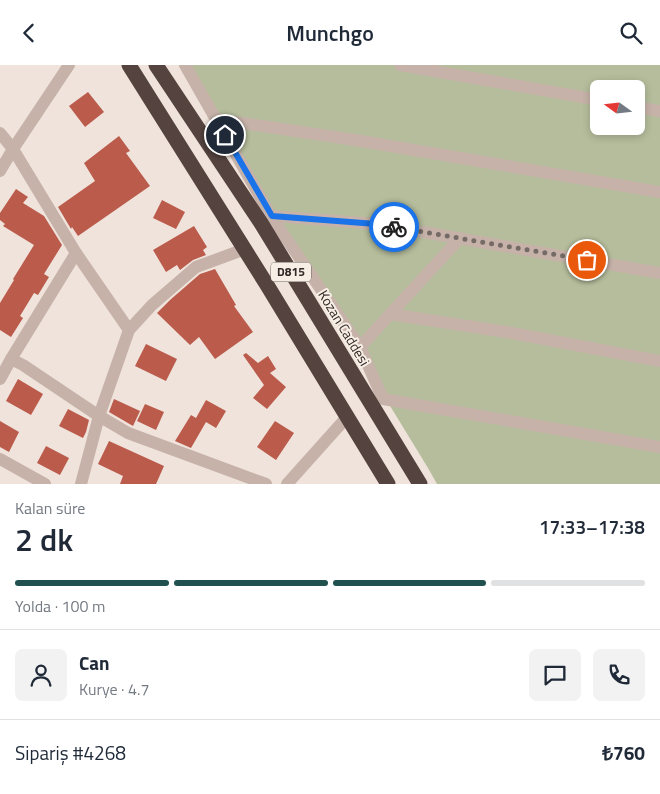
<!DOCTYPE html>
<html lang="tr">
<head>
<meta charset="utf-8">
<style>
  :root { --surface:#fff; --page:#f2f2f3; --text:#1f2937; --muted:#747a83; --line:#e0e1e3; --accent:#21514f }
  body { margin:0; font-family:"Titillium Web",sans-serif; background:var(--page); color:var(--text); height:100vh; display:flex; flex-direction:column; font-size:19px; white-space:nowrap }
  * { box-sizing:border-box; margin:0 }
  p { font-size:16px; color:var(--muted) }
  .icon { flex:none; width:28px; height:28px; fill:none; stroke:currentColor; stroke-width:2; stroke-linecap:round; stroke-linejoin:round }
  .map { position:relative; height:419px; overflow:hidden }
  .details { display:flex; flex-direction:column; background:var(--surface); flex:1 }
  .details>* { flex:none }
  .needle { width:32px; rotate:285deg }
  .fabs { position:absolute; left:590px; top:15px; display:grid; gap:10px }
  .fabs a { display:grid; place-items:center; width:55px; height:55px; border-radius:8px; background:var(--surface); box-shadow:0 2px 8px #0003; font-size:25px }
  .pin { position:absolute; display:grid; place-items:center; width:42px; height:42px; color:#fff; margin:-21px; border:2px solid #fff; border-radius:50%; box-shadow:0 1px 5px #0007 }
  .courier { position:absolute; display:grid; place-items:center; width:50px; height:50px; margin:-25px; border:4px solid #1a73e8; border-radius:50%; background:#fff; color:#222; box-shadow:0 1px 6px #0007 }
  .overview em { font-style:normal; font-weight:600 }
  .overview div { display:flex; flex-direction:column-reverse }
  .overview { display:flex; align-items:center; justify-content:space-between; height:85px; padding:0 15px }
  h1 { font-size:32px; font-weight:600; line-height:38px }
  .bar { display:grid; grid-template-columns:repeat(4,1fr); gap:8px 5px; align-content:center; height:60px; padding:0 15px }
  .bar i { height:6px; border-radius:4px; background:var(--line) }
  .bar .selected { background:var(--accent) }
  .bar p { grid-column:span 4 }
  .line { display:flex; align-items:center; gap:12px; padding:0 15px; border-top:1px solid var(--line) }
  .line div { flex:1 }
  .round { display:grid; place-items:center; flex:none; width:52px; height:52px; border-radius:8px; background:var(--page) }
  header { display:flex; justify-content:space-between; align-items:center; height:65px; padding:0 15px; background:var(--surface); font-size:22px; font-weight:600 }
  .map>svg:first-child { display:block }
</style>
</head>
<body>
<header><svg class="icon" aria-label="back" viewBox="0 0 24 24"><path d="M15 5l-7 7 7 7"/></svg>Munchgo<svg class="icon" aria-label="search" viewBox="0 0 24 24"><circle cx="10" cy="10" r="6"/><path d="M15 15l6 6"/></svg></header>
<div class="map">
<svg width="660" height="419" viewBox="0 0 660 419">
  <rect width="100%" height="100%" fill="#efe3db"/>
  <!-- green -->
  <path fill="#b5bd9c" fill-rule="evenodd" d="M 182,0 L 660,0 L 660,419 L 437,419 L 428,403 ZM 599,24 L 636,24 L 636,61 L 599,61 Z"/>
  <!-- building -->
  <g fill="#bb5b4c">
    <path d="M 88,27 L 104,47 L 85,62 L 69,41 Z"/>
    <path d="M 119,71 L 130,86 L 126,88 L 150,121 L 78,171 L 72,162 L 71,164 L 58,142 L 95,116 L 84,98 Z"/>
    <path d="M 16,124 L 28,132 L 23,138 L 44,151 L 62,180 L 44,209 L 49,212 L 38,230 L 34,228 L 20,251 L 23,253 L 11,272 L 0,265 L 0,238 L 14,215 L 13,214 L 34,180 L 3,161 L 5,159 L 0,155 L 0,148 Z"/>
    <path d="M 162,135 L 185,147 L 176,164 L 153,153 Z"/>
    <path d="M 194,161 L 207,182 L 203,185 L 206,190 L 193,195 L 180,205 L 177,200 L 166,207 L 153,185 Z"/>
    <path d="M 215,204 L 236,240 L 234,241 L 253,267 L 215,294 L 199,272 L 190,280 L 157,248 L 170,235 L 200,209 Z"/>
    <path d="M 146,279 L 177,294 L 166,316 L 135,301 Z"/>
    <path d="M 246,288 L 258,298 L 268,291 L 276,304 L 270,308 L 286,322 L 267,344 L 253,333 L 264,320 L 243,290 Z"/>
    <path d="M 18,314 L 43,329 L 31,350 L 6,336 Z"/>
    <path d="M 114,334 L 140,346 L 133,361 L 109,347 Z"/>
    <path d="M 206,335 L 226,346 L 216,363 L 206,357 L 191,383 L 175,376 L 191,350 L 196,353 Z"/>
    <path d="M 145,339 L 164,347 L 156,365 L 137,356 Z"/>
    <path d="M 68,344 L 89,355 L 86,367 L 83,373 L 59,361 Z"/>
    <path d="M 0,356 L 19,367 L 9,387 L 0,382 Z"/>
    <path d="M 275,356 L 294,368 L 276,395 L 257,382 Z"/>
    <path d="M 109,376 L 164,401 L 156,419 L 120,419 L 123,411 L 98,399 Z"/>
    <path d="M 46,381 L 69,393 L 60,410 L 37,398 Z"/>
  </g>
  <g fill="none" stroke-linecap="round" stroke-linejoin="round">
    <!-- minor -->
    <g stroke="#c6b2a8" stroke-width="12">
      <path d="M 185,0 L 271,151 L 360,282 L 383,334 L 660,382"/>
      <path d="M 400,0 L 599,35"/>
      <path d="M 636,42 L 660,46"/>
      <path d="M 216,54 L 361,76 L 660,127"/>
      <path d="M 0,68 L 13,84 L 76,188 L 129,265"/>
      <path d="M 0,106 L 13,84 L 69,0"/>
      <path d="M 271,151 L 376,159 L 660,208"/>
      <path d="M 390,249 L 512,268 L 660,296"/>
      <path d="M 360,282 L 460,173"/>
      <path d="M 11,294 L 23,300 L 99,351 L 128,368 L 266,419"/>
      <path d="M 0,314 L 11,294 L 76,188"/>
      <path d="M 0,394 L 45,419"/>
      <path d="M 81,419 L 99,351 L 129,265 L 152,240 L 196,202 L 245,184"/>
      <path d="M 287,419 L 347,352"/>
    </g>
    <!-- highway -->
    <g stroke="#54433f" stroke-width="15">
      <path d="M 129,0 L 267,220 L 388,419"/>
      <path d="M 156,0 L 261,158 L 420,419"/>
    </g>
  </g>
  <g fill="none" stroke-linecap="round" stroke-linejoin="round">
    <!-- done -->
    <path stroke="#756b66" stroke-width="5" stroke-dasharray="0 9" d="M 394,162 L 587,195"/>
    <!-- route -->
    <path stroke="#1a73e8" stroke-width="6" d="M 225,70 L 272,151 L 376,159 L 394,162"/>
  </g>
  <g text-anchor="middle" stroke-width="4" stroke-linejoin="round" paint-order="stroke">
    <!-- shield labels -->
    <rect fill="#f7eee6" stroke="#6e6560" stroke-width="1" x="271" y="197.5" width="40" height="19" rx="4"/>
    <g font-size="12" font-weight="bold" fill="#332a27">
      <text x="291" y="211">D815</text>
    </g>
    <!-- street labels -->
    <g font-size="14" fill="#332a27" stroke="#f7eee6">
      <text transform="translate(344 263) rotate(59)" y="5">Kozan Caddesi</text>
    </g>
  </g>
</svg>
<div class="fabs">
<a><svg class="needle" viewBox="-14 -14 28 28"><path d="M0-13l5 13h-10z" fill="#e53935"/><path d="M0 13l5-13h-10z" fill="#747a83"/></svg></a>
</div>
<div class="pin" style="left:587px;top:195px;background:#ea580c"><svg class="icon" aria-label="bag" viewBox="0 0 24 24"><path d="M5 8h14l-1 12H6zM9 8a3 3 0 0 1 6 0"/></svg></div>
<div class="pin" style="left:225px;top:70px;background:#1f2937"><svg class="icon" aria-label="home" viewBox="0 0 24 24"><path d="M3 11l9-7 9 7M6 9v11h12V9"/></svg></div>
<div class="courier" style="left:394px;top:162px"><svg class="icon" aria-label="bike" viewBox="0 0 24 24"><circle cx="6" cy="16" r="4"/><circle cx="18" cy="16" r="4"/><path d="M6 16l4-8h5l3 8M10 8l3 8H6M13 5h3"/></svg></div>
</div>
<section class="details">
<div class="overview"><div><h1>2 dk</h1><p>Kalan süre</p></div><em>17:33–17:38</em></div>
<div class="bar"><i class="selected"></i><i class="selected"></i><i class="selected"></i><i></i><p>Yolda · 100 m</p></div>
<div class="line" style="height:90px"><a class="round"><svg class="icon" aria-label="person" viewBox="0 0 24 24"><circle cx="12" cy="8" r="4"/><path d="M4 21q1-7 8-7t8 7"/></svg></a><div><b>Can</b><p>Kurye · 4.7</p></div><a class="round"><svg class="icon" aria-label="chat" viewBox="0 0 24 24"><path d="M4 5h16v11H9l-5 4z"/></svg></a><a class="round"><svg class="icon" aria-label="phone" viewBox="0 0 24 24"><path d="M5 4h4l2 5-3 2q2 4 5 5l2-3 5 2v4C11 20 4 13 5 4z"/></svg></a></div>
<div class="line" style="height:65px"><div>Sipariş #4268</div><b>₺760</b></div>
</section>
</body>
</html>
